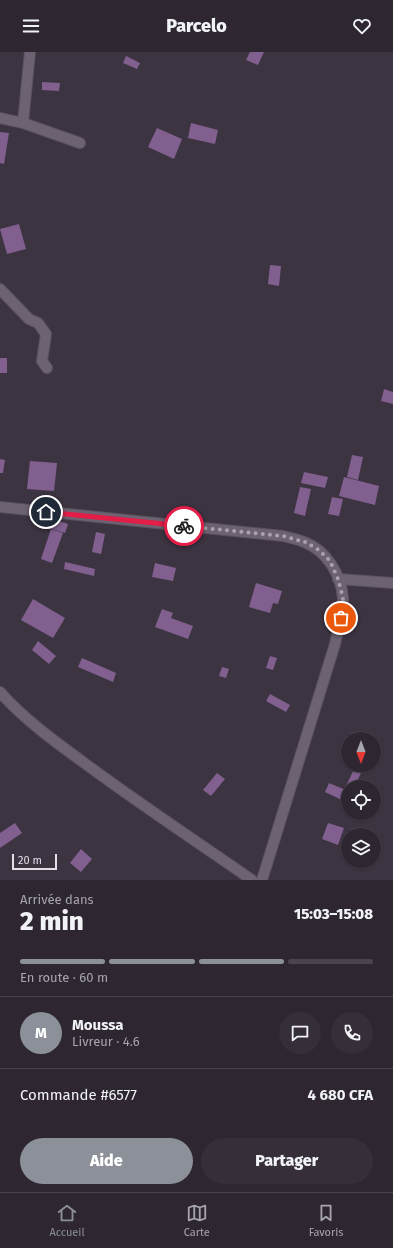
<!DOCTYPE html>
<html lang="fr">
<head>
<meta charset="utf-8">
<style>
  :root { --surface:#2e2732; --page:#362f3a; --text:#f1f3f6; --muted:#a7a5ac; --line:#49444d; --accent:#8c9099 }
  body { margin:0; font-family:"Fira Sans",sans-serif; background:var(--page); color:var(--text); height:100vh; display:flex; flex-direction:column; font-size:15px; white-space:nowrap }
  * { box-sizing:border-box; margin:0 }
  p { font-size:13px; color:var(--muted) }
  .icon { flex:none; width:22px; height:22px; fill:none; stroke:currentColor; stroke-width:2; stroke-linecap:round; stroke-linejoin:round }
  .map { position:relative; height:828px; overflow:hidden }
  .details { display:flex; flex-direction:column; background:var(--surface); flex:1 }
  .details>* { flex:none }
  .needle { width:26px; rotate:180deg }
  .controls { position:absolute; left:341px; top:680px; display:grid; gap:8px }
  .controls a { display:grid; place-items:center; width:40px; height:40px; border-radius:50%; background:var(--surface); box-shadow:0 1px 3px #0004,0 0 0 1px var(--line); font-size:20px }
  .scale { position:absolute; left:12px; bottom:10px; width:45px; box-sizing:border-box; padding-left:4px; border:2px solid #e4dee7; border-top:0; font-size:11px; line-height:14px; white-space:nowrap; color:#e4dee7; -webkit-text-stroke:3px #3d3442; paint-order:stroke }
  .pin { position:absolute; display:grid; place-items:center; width:34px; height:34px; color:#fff; margin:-17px; border:2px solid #fff; border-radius:50%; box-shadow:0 1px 4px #0007 }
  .courier { position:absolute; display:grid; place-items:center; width:40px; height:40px; margin:-20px; border:3px solid #e11d48; border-radius:50%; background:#fff; color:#222; box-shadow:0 1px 5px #0007 }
  .headline em { font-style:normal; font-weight:800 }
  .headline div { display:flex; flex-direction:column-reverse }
  .headline { display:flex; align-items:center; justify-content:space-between; height:68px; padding:0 20px }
  h1 { font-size:26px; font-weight:800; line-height:30px }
  .bar { display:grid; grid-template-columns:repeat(4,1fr); gap:6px 4px; align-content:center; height:48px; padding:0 20px }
  .bar i { height:5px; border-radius:3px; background:var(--line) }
  .bar .active { background:var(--accent) }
  .bar p { grid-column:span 4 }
  .line { display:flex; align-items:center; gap:10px; padding:0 20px; border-top:1px solid var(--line) }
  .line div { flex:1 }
  .round { display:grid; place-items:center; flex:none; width:42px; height:42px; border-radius:21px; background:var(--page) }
  .action { display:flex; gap:8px; margin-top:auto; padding:8px 20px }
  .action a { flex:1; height:46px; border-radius:24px; background:var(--accent); color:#fff; font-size:16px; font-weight:800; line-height:46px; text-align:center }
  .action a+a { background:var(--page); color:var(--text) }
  header { display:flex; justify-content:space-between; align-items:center; height:52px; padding:0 20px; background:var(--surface); font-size:18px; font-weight:800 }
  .dock { display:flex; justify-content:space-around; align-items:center; height:56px; border-top:1px solid var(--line); background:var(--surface); font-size:11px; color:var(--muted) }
  .dock a { display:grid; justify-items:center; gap:2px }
  .dock .active { color:var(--accent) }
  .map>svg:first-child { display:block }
</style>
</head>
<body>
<header><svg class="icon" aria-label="menu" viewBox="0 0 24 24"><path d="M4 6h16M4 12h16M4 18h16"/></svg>Parcelo<svg class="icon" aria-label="heart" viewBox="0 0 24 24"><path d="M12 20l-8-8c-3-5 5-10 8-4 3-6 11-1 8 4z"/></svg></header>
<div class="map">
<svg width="393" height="828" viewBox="0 0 393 828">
  <rect width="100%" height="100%" fill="#3d3442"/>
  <!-- building -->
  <g fill="#815f8f">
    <path d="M 250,0 L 264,0 L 258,13 L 246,8 Z"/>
    <path d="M 126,4 L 140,11 L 137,17 L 123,11 Z"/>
    <path d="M 42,30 L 60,31 L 59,39 L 42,38 Z"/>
    <path d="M 191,71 L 218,78 L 215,92 L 188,86 Z"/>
    <path d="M 157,76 L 182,87 L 174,107 L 148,95 Z"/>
    <path d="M 0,80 L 9,81 L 4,112 L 0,111 Z"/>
    <path d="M 19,172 L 26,197 L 7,202 L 0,177 Z"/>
    <path d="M 270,213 L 281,214 L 279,234 L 268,232 Z"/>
    <rect x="0" y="306" width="7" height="15"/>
    <path d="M 384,337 L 393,340 L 393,352 L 381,349 Z"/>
    <path d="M 352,403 L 363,405 L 358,428 L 347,425 Z"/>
    <path d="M 0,407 L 5,408 L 3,421 L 0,421 Z"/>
    <path d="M 30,409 L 57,411 L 54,439 L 27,437 Z"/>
    <path d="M 304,420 L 328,425 L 325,436 L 301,431 Z"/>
    <path d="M 344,425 L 379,434 L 375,453 L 339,444 Z"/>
    <path d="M 300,435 L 311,437 L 305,464 L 294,461 Z"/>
    <path d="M 332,445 L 343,447 L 339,464 L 328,462 Z"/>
    <path d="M 52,467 L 68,472 L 65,481 L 49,476 Z"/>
    <path d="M 51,477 L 63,481 L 52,511 L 41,507 Z"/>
    <path d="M 96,480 L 105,482 L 101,502 L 92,500 Z"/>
    <path d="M 65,510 L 95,517 L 94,524 L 64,517 Z"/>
    <path d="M 155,511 L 176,516 L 173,529 L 152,525 Z"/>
    <path d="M 256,531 L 282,539 L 278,552 L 273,551 L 270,561 L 249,555 Z"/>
    <path d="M 33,547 L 65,566 L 53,586 L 21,568 Z"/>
    <path d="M 162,557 L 173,561 L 171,566 L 193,574 L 188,587 L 155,575 Z"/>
    <path d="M 38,589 L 56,604 L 49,612 L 32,598 Z"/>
    <path d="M 270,604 L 277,606 L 273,618 L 266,616 Z"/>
    <path d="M 82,606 L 116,621 L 113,630 L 78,615 Z"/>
    <path d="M 222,615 L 229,617 L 226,626 L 219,624 Z"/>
    <path d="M 270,642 L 290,653 L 286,660 L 266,649 Z"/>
    <path d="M 356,713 L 364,715 L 354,735 L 348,735 L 346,734 Z"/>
    <path d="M 217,721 L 225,727 L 211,744 L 203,738 Z"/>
    <path d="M 329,731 L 348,739 L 348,751 L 325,740 Z"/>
    <path d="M 15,771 L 22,781 L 0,796 L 0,781 Z"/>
    <path d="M 328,771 L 344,776 L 338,793 L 322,787 Z"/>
    <path d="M 81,797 L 92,807 L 81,820 L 70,811 Z"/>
  </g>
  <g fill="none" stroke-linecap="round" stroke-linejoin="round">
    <defs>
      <g id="minor">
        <path d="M 0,66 L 23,71 L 80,91"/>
        <path d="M 23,71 L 30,0"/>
        <path d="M 0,237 L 29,267 L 38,271 L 46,282 L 42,309 L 47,316"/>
        <path d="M 0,455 L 283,484 C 290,486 297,487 304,490 C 326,498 341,522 343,546 C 343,561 338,578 335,592 L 262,828"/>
        <path d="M 338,527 L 393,531"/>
        <path d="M 0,640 C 24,667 54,689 83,710 C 138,751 196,789 252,828"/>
      </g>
    </defs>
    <!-- minor casing -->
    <use href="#minor" stroke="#5a525d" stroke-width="12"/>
    <!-- minor -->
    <use href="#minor" stroke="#6d6271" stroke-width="10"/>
  </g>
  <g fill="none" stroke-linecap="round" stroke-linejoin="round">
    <!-- done -->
    <path stroke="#aaa2ad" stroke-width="4" stroke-dasharray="0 7.2" d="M 184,474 L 283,484 L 305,490 L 319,498 L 330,509 L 338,527 L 343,546 L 341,566"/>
    <!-- route -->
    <path stroke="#e11d48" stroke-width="5" d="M 46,460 L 184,474"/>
  </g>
</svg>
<div class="controls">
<a><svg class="needle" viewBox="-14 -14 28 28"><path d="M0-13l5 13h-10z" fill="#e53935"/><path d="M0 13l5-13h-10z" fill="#a7a5ac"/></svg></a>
<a><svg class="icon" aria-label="locate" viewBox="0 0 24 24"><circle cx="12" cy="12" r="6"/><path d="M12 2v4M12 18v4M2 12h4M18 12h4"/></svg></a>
<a><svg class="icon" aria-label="layers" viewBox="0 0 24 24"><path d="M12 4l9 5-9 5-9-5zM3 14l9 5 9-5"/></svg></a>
</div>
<div class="scale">20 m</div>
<div class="pin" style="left:341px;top:566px;background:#ea580c"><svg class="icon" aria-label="bag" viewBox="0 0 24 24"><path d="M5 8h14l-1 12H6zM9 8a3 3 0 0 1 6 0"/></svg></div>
<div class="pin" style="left:46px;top:460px;background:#1f2937"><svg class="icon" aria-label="home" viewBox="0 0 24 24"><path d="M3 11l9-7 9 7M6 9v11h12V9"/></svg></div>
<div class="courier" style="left:184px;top:474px"><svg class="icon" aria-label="bike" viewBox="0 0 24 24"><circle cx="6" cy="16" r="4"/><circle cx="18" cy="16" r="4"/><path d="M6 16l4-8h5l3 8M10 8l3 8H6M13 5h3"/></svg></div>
</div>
<section class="details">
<div class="headline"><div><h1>2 min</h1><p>Arrivée dans</p></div><em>15:03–15:08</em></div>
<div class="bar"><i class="active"></i><i class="active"></i><i class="active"></i><i></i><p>En route · 60 m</p></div>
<div class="line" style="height:72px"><b class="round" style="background:var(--accent);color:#fff">M</b><div><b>Moussa</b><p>Livreur · 4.6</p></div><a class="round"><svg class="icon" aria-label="chat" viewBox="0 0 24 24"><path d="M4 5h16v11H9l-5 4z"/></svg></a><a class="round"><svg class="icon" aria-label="phone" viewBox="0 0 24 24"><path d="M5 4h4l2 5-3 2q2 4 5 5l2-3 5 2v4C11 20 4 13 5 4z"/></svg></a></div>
<div class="line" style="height:52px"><div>Commande #6577</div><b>4 680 CFA</b></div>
<div class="action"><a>Aide</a><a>Partager</a></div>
</section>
<nav class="dock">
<a class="active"><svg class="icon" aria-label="home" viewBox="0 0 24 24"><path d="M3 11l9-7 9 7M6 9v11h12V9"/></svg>Accueil</a>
<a><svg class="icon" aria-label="map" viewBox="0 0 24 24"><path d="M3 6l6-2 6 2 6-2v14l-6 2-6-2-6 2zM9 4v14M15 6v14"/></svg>Carte</a>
<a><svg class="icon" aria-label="saved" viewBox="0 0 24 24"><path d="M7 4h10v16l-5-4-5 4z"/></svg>Favoris</a>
</nav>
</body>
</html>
